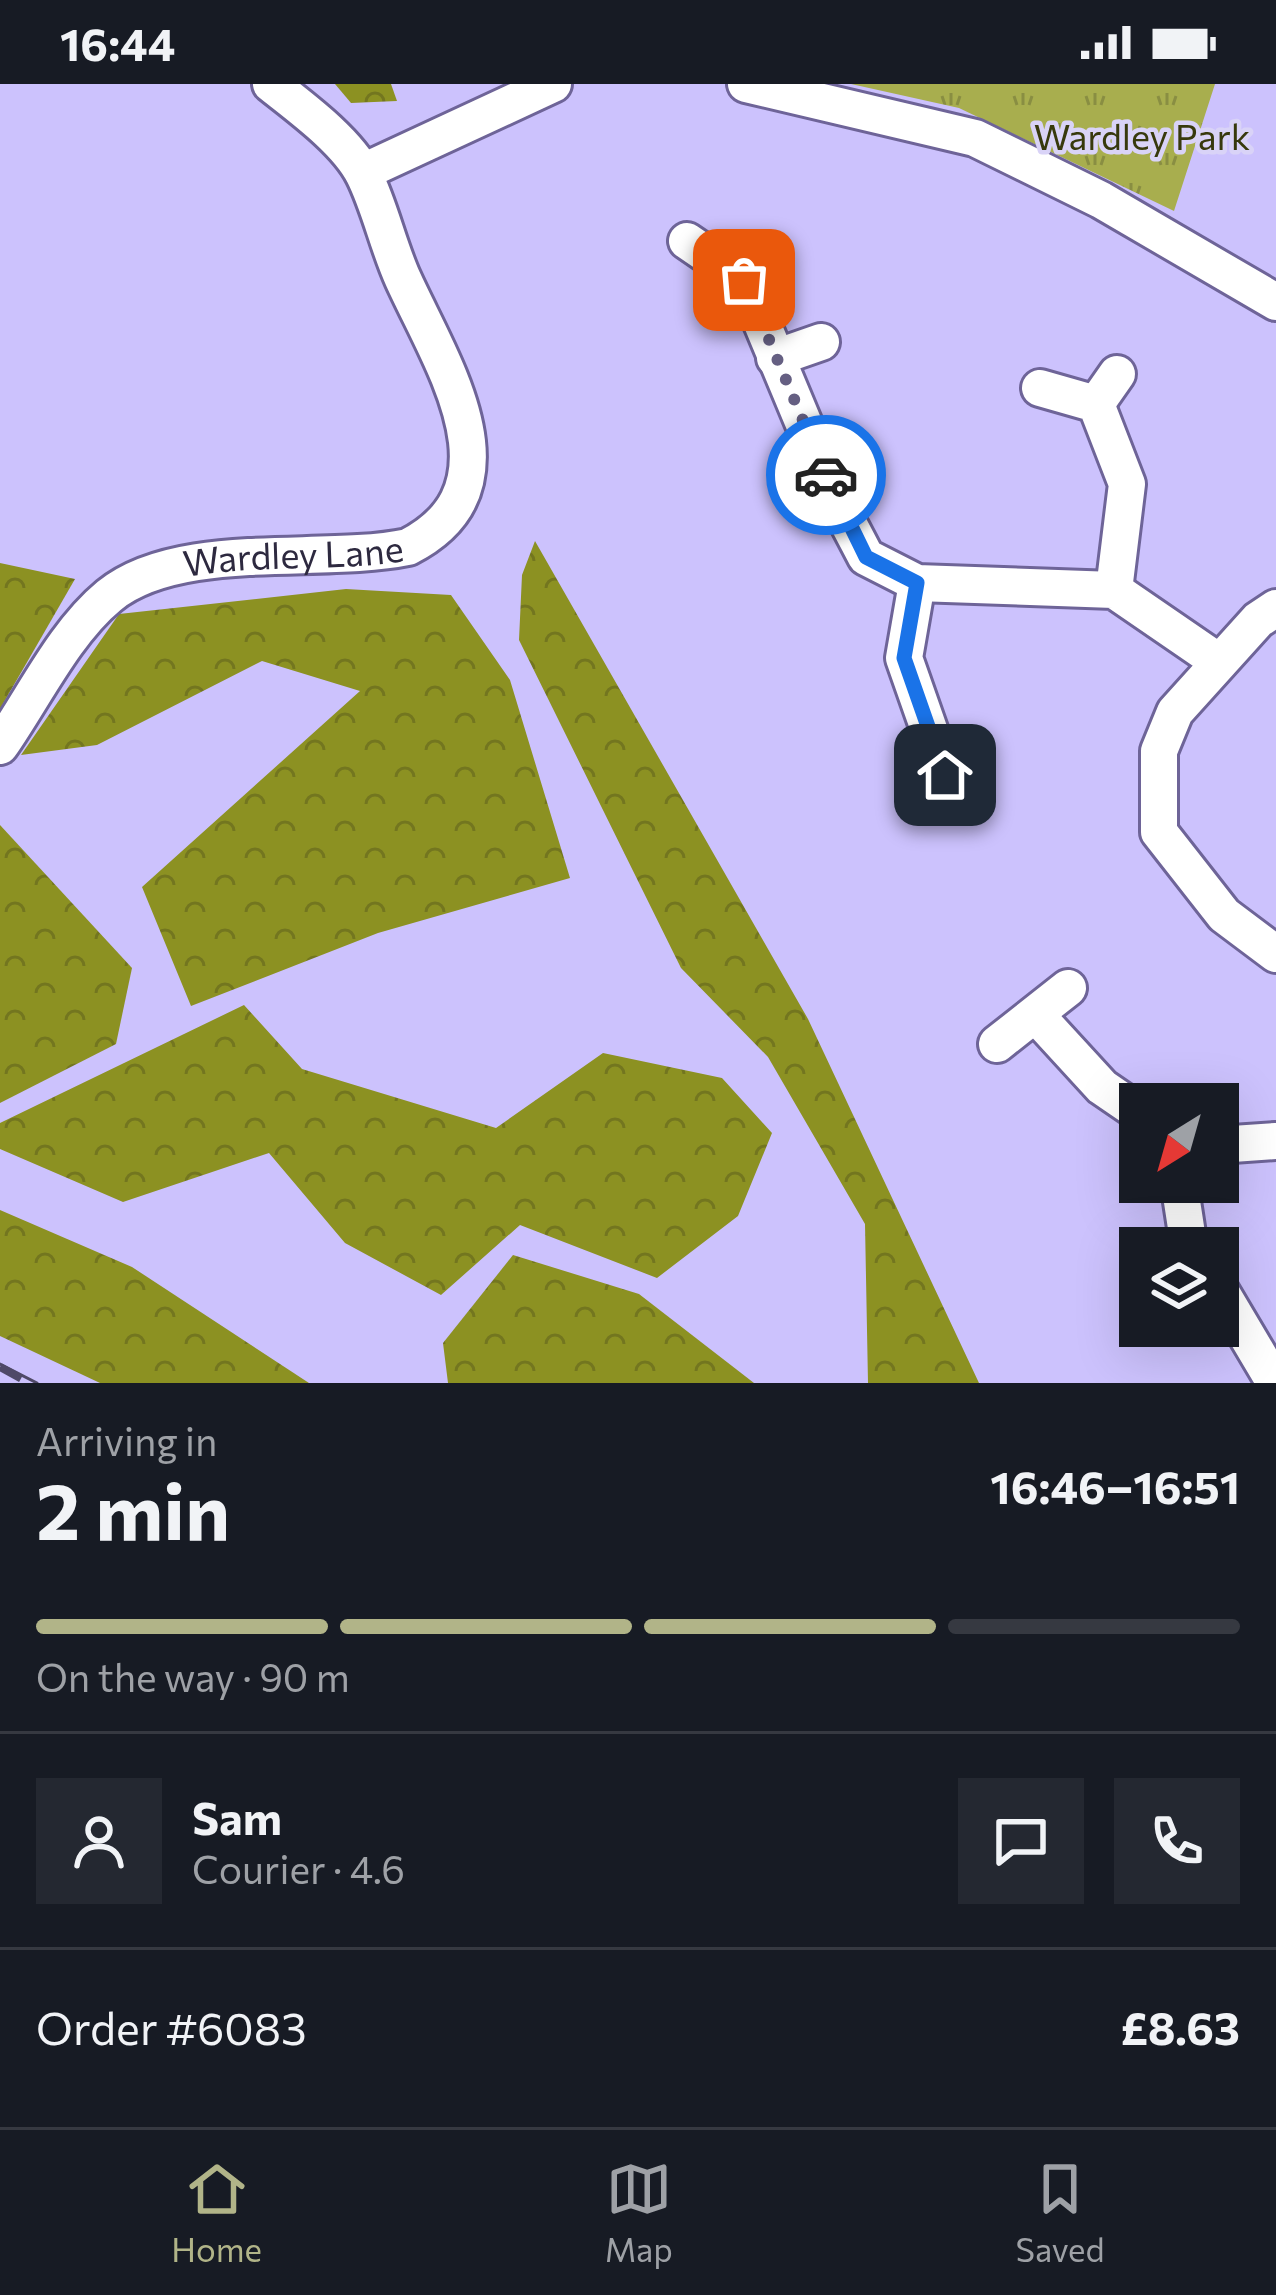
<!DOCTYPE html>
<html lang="en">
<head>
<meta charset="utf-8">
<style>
  :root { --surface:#171b24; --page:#242831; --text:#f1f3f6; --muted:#9ea1a6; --line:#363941; --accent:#b1b488 }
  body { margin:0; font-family:Commissioner,sans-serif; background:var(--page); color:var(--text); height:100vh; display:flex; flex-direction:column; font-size:45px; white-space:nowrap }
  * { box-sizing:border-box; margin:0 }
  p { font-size:39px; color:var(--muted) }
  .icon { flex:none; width:66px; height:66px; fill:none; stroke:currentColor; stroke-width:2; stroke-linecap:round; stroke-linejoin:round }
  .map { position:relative; height:1299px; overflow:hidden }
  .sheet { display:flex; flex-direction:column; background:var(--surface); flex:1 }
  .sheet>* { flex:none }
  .needle { width:78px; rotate:217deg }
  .tools { position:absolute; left:1119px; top:999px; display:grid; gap:24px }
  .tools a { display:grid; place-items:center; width:120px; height:120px; border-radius:0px; background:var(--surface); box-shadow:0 12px 48px #0002; font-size:60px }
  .pin { position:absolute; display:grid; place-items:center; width:102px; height:102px; color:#fff; margin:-51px; border-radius:24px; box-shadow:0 6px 18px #0006 }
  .courier { position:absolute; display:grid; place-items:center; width:120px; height:120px; margin:-60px; border:9px solid #1a73e8; border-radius:50%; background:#fff; color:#222; box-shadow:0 3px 15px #0007 }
  .headline em { font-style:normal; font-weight:700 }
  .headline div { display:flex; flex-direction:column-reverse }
  .headline { display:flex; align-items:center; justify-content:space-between; height:204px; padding:0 36px }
  h1 { font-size:78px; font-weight:700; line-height:90px }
  .bar { display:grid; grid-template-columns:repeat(4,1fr); gap:18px 12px; align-content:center; height:144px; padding:0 36px }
  .bar i { height:15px; border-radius:9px; background:var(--line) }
  .bar .active { background:var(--accent) }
  .bar p { grid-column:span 4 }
  .line { display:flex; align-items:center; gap:30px; padding:0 36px; border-top:3px solid var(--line) }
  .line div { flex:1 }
  .round { display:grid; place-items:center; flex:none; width:126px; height:126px; border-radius:0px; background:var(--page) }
  .status { display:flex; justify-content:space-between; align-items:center; height:84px; padding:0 60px; background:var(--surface); direction:ltr }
  .status svg { height:33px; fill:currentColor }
  .menu { display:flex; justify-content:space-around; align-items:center; height:168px; border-top:3px solid var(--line); background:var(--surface); font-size:33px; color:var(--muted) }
  .menu a { display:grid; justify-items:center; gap:6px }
  .menu .active { color:var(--accent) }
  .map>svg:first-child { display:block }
</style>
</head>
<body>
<div class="status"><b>16:44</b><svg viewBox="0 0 49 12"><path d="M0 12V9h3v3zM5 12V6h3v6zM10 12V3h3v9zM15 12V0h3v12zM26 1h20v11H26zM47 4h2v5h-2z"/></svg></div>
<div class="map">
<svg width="1276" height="1299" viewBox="0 0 1276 1299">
  <defs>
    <pattern id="forest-crowns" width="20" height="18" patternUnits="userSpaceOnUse" patternTransform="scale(3)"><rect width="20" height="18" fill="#8c9122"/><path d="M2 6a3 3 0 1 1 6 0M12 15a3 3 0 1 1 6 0" fill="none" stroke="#73761f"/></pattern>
    <pattern id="park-tufts" width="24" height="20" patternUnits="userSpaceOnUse" patternTransform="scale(3)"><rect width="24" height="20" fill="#a8ae4e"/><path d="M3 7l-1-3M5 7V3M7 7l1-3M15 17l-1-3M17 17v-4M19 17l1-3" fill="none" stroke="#898e42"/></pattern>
  </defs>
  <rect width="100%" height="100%" fill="#ccc2fd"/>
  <!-- forest -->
  <g fill="url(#forest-crowns)">
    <path d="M 335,0 L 391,0 L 397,17 L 351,19 Z"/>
    <path d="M 535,457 L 808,935 L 979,1299 L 868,1299 L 865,1140 L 768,973 L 681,884 L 519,556 L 522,491 Z"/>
    <path d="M 0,479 L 75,495 L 0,625 Z"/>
    <path d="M 346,505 L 451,511 L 510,596 L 570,794 L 378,849 L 191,922 L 142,803 L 360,607 L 262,577 L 97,661 L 21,671 L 119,530 Z"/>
    <path d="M 0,741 L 132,884 L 116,960 L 0,1019 Z"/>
    <path d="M 244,921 L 302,985 L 496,1044 L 603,969 L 722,994 L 772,1049 L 738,1132 L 657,1194 L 520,1141 L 441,1211 L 345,1159 L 269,1069 L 123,1118 L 0,1065 L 0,1039 Z"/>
    <path d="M 0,1126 L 132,1183 L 309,1299 L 100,1299 L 0,1252 Z"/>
    <path d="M 513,1171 L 639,1210 L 754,1299 L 448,1299 L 443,1259 Z"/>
  </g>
  <!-- park -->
  <path fill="url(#park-tufts)" d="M 851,0 L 1215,0 L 1174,127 L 959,24 Z"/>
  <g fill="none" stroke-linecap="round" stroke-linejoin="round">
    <defs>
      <g id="minor">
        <path d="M 746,0 L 975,54 L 1101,116 L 1276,218"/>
        <path d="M 363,88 L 553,0"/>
        <path d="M 687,157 L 744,196 L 834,412 L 866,473 L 917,499 L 1114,506 L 1219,578"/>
        <path d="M 775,274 L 821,258"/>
        <path d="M 1040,304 L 1096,320 L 1127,400 L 1114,506"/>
        <path d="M 1096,320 L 1117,290"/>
        <path d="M 917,499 L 904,574 L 945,691"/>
        <path d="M 1276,524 L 1258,536 L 1175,628 L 1159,667 L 1159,748 L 1224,831 L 1276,870"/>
        <path id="s1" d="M 0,662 C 33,615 64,549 109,512 C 179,455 322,481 408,463 C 525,403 441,279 403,195 C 388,162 380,123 364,91 C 347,57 300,23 271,0"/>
        <path d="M 1036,931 L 1102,1003 L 1140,1029"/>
        <path d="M 997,960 L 1068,904"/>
        <path d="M 1218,1061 L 1276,1057"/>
        <path d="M 1179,1098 L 1187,1150 L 1195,1164"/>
        <path d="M 1218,1203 L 1275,1299"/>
      </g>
    </defs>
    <!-- minor casing -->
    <use href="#minor" stroke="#6e6498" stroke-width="42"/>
    <!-- minor -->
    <use href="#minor" stroke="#fff" stroke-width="36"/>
    <!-- tram -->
    <path stroke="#4f4967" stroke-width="3" d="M 0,1280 L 37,1299"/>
    <!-- rail -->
    <path stroke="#4f4967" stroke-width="8" stroke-dasharray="24 12" stroke-linecap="butt" d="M 0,1283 L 29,1299"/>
  </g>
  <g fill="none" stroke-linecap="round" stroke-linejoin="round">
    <!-- done -->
    <path stroke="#655f82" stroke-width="12" stroke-dasharray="0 21.6" d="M 744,196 L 826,391"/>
    <!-- route -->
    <path stroke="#1a73e8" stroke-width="15" d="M 826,391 L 866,473 L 917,499 L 904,574 L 945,691"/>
  </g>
  <g text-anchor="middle" stroke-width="9" stroke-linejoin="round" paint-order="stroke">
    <!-- park labels -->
    <g font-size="36" fill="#37390c" stroke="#d9d3f7">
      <text x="1142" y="66">Wardley Park</text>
    </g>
    <!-- street labels -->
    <g font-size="36" fill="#2d293f" stroke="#d9d3f7">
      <text dy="13" stroke="none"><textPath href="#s1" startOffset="378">Wardley Lane</textPath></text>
    </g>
  </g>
</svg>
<div class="tools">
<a><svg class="needle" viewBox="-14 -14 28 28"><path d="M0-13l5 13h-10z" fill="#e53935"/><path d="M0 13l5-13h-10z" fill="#9ea1a6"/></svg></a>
<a><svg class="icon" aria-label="layers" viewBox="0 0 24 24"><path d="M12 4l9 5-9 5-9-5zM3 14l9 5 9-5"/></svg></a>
</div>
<div class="pin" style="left:744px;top:196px;background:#ea580c"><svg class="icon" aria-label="bag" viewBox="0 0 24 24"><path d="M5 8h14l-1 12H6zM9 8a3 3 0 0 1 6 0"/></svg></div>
<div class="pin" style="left:945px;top:691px;background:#1f2937"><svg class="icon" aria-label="home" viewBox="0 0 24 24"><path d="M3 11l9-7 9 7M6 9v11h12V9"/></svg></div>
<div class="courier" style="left:826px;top:391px"><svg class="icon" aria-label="car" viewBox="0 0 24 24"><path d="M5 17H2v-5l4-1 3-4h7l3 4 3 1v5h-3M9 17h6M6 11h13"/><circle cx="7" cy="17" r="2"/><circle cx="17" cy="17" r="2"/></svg></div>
</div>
<section class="sheet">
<div class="headline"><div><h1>2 min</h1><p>Arriving in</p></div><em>16:46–16:51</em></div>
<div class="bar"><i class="active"></i><i class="active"></i><i class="active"></i><i></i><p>On the way · 90 m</p></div>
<div class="line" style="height:216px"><a class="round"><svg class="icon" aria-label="person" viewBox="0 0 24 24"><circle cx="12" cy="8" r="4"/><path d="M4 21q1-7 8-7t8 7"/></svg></a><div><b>Sam</b><p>Courier · 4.6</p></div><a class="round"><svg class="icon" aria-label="chat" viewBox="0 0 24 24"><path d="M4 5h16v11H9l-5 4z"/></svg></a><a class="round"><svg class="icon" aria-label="phone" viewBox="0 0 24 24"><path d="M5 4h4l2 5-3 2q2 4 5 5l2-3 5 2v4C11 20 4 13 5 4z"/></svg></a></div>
<div class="line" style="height:156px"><div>Order #6083</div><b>£8.63</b></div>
</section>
<nav class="menu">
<a class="active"><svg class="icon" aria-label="home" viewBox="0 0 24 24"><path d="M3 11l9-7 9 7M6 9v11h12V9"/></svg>Home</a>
<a><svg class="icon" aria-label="map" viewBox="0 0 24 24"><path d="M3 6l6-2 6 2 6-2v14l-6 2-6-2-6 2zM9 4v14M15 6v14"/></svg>Map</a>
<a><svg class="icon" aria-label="saved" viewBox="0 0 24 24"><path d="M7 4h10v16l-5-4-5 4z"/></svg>Saved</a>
</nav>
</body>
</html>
